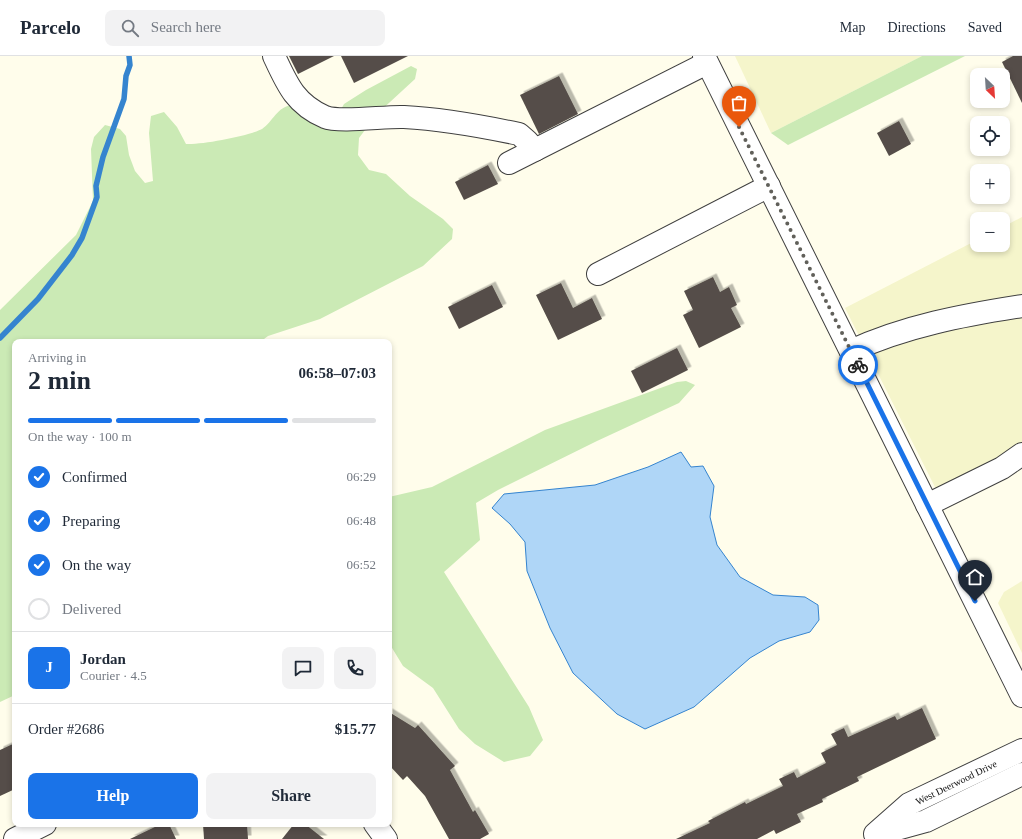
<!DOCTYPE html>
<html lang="en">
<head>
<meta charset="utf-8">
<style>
  :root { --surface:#fff; --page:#f2f2f3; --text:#1f2937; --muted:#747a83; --line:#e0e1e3; --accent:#1a73e8 }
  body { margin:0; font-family:Georgia,serif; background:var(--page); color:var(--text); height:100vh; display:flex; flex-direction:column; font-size:15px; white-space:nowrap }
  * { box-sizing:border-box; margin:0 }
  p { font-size:13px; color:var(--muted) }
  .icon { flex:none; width:22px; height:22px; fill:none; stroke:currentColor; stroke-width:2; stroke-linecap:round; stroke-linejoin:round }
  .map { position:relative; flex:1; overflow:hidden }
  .details { position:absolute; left:12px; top:283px; width:380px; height:488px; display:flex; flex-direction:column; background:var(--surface); border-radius:8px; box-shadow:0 2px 6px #0003 }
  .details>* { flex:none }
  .needle { width:26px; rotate:155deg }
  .fabs { position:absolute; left:970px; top:12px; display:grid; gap:8px }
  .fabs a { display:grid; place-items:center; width:40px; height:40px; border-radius:8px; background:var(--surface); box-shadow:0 2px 6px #0003; font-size:20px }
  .pin { position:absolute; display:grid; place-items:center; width:34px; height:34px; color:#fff; margin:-41px -17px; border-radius:50% 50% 50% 0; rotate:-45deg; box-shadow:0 0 4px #0007 }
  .pin .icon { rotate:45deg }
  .courier { position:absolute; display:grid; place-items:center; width:40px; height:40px; margin:-20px; border:3px solid #1a73e8; border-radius:50%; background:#fff; color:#222; box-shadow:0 1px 5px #0007 }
  .headline em { font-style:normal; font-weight:800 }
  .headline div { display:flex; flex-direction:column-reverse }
  .headline { display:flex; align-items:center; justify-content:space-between; height:68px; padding:0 16px }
  h1 { font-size:26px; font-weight:800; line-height:30px }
  .bar { display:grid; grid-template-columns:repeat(4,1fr); gap:6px 4px; align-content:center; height:48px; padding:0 16px }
  .bar i { height:5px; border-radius:3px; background:var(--line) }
  .bar .current { background:var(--accent) }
  .bar p { grid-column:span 4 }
  .line { display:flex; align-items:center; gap:10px; padding:0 16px; border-top:1px solid var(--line) }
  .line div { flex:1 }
  .round { display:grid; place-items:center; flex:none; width:42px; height:42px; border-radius:8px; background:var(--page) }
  ol { padding:0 16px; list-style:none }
  li { display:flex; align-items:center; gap:12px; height:44px }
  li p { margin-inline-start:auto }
  li .icon { padding:4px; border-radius:50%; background:var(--accent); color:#fff; stroke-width:4 }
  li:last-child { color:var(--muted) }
  li i { width:22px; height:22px; border:2px solid var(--line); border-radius:50% }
  .primary-button { display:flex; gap:8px; margin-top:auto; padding:8px 16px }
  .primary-button a { flex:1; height:46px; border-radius:8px; background:var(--accent); color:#fff; font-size:16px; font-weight:800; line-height:46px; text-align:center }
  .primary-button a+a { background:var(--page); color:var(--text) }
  header { display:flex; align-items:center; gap:24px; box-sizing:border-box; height:56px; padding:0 20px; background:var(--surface); border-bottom:1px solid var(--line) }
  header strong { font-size:19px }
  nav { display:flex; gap:22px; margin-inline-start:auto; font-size:14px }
  .search { width:280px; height:36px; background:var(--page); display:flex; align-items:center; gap:10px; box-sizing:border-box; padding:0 14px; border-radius:8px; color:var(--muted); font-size:15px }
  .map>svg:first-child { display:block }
</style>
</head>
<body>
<header>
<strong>Parcelo</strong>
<div class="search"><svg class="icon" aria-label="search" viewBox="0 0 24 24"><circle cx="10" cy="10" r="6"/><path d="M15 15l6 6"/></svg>Search here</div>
<nav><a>Map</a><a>Directions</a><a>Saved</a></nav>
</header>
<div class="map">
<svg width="1022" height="783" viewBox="0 0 1022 783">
  <defs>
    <filter id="shadow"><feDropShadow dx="3.5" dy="-3.5" stdDeviation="0" flood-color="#0004"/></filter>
  </defs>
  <rect width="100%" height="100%" fill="#fffdeb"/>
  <!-- farmland -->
  <g fill="#f5f5cb">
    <path d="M 735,0 L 922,0 L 771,77 Z"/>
    <path d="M 1022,161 L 1022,398 L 941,443 L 845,252 L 977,184 L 977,189 L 1003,189 L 1003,171 Z"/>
    <path d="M 1022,525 L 1022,597 L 998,547 L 1004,536 Z"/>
  </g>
  <!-- green -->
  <g fill="#cbeab5">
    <path d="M 922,0 L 965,0 L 788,89 L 771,77 Z"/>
    <path d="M 411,10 L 417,13 L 415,23 L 377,58 L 359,82 L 358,99 L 369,114 L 386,118 L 410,140 L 443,163 L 453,173 L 452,183 L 423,210 L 320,263 L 268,280 L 260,286 L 15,286 L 15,639 L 0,646 L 0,254 L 76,179 L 93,145 L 91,93 L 94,81 L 105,69 L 120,73 L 126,80 L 129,99 L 135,115 L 145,127 L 153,125 L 149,77 L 151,60 L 164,56 L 177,71 L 186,88 C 202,89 249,80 262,73 C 273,66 277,50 293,49 L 334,66 L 344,48 L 366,34 Z"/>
    <path d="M 686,325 L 695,329 L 679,347 L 597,385 L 498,434 L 476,447 L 480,484 L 444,516 L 529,651 L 543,684 L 530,700 L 504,706 L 475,688 L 459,673 L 433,632 L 403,610 L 389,587 L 389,441 L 432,431 L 545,374 L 677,326 Z"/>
  </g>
  <!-- water -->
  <path fill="#afd6f7" stroke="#3584cf" d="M 681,396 L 691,411 L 703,410 L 714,430 L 710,461 L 717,489 L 740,521 L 773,539 L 805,541 L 818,549 L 819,564 L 810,576 L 779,585 L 750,602 L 694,651 L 645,673 L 617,658 L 573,617 L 550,572 L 527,515 L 525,486 L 510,468 L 492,452 L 504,438 L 595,429 L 648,411 Z"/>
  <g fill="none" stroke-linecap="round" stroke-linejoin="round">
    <!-- stream -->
    <path stroke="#3584cf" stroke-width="5.5" d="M 0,282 L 38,243 L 72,199 L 82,182 L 97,141 L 96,130 L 103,101 L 124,43 L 126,20 L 130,9 L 129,0"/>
  </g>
  <!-- building -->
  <g fill="#554e48" filter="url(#shadow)">
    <path d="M 289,0 L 334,0 L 298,18 Z"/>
    <path d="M 341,0 L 408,0 L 354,27 Z"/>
    <path d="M 1013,0 L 1022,0 L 1022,47 L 1002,6 Z"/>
    <path d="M 559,20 L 578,58 L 539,78 L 520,39 Z"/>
    <path d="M 899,65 L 911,88 L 889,100 L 877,77 Z"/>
    <path d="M 488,109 L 498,128 L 464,144 L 455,126 Z"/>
    <path d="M 713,221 L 720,236 L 729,231 L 737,249 L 731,252 L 741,271 L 699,292 L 683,259 L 693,254 L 684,235 Z"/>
    <path d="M 561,227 L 573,252 L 592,242 L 602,263 L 558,284 L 536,239 Z"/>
    <path d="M 492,229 L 503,251 L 459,273 L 448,251 Z"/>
    <path d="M 677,292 L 688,314 L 642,337 L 631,315 Z"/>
    <path d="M 922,652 L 936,683 L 857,721 L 859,725 L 822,743 L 823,746 L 797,758 L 801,766 L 776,778 L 774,774 L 757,783 L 676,783 L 710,767 L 708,765 L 745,746 L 746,748 L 783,730 L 779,723 L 794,716 L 797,722 L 826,707 L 821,697 L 837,689 L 831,678 L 844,672 L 848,681 L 895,660 L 897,664 Z"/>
    <path d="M 389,656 L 415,672 L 418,669 L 455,710 L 450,714 L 473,756 L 475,754 L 489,778 L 480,783 L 449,783 L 425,740 L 407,720 L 403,724 L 389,709 Z"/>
    <path d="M 15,687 L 15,733 L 0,740 L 0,694 Z"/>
    <path d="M 161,768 L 169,768 L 176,783 L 130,783 Z"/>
    <path d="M 203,768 L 247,768 L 248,783 L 204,783 Z"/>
    <path d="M 294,768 L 305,768 L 324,783 L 282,783 Z"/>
  </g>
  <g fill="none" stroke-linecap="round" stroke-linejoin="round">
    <defs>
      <g id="minor">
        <path d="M 274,0 C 287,28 295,48 325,61 C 340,67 386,60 404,61 C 443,63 481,70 519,78 L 527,85 L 535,94"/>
        <path d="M 704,0 L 1022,640"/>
        <path d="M 509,107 L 707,7"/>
        <path d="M 598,218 L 769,130"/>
        <path d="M 851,295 C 905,270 964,259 1022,250"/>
        <path d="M 927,449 L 1002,412 L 1022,398"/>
        <path d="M 375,768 L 386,783"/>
        <path d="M 875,778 L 909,748 L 1022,694"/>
        <path d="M 878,778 L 926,765 L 1022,718"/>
        <path d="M 15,783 L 45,768"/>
      </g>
    </defs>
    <!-- minor casing -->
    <use href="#minor" stroke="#3f3f3f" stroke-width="24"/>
    <!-- minor -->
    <use href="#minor" stroke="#fff" stroke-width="22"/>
  </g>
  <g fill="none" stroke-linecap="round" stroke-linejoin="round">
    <!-- done -->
    <path stroke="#61605a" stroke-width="4" stroke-dasharray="0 7.2" d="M 739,71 L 858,309"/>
    <!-- route -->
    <path stroke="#1a73e8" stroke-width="5" d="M 858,309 L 975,545"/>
  </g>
  <g text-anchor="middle" stroke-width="4" stroke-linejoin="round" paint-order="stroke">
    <!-- street labels -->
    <g font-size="10" fill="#0c0c0c" stroke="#fff">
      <text transform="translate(956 726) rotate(-26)" y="4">West Deerwood Drive</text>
    </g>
  </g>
</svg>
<div class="fabs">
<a><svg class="needle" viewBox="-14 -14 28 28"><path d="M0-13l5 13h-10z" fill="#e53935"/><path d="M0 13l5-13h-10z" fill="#747a83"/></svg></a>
<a><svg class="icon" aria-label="locate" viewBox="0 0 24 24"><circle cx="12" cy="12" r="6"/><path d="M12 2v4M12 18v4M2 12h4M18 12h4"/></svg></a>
<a>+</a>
<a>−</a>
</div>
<div class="pin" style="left:739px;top:71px;background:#ea580c"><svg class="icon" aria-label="bag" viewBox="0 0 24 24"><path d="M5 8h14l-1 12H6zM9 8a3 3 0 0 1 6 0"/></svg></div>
<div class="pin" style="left:975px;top:545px;background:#1f2937"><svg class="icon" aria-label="home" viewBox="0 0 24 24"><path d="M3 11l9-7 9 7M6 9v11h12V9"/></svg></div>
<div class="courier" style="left:858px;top:309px"><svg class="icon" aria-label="bike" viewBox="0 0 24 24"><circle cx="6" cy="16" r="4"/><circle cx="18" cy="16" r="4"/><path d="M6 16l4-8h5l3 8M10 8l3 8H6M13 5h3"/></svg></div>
<section class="details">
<div class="headline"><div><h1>2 min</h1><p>Arriving in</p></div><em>06:58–07:03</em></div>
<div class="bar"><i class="current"></i><i class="current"></i><i class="current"></i><i></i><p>On the way · 100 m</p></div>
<ol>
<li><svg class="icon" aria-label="check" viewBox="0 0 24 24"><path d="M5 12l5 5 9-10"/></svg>Confirmed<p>06:29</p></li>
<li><svg class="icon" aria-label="check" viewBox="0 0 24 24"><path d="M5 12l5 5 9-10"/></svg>Preparing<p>06:48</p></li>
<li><svg class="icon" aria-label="check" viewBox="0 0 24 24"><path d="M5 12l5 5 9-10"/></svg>On the way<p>06:52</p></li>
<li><i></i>Delivered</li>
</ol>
<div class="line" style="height:72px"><b class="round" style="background:var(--accent);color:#fff">J</b><div><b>Jordan</b><p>Courier · 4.5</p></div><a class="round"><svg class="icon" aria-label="chat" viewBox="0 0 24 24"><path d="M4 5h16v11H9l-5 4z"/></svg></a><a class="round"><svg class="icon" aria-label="phone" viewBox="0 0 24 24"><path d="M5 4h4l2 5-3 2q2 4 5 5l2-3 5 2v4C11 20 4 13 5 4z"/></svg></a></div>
<div class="line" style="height:52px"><div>Order #2686</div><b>$15.77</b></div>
<div class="primary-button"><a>Help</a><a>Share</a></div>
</section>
</div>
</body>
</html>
